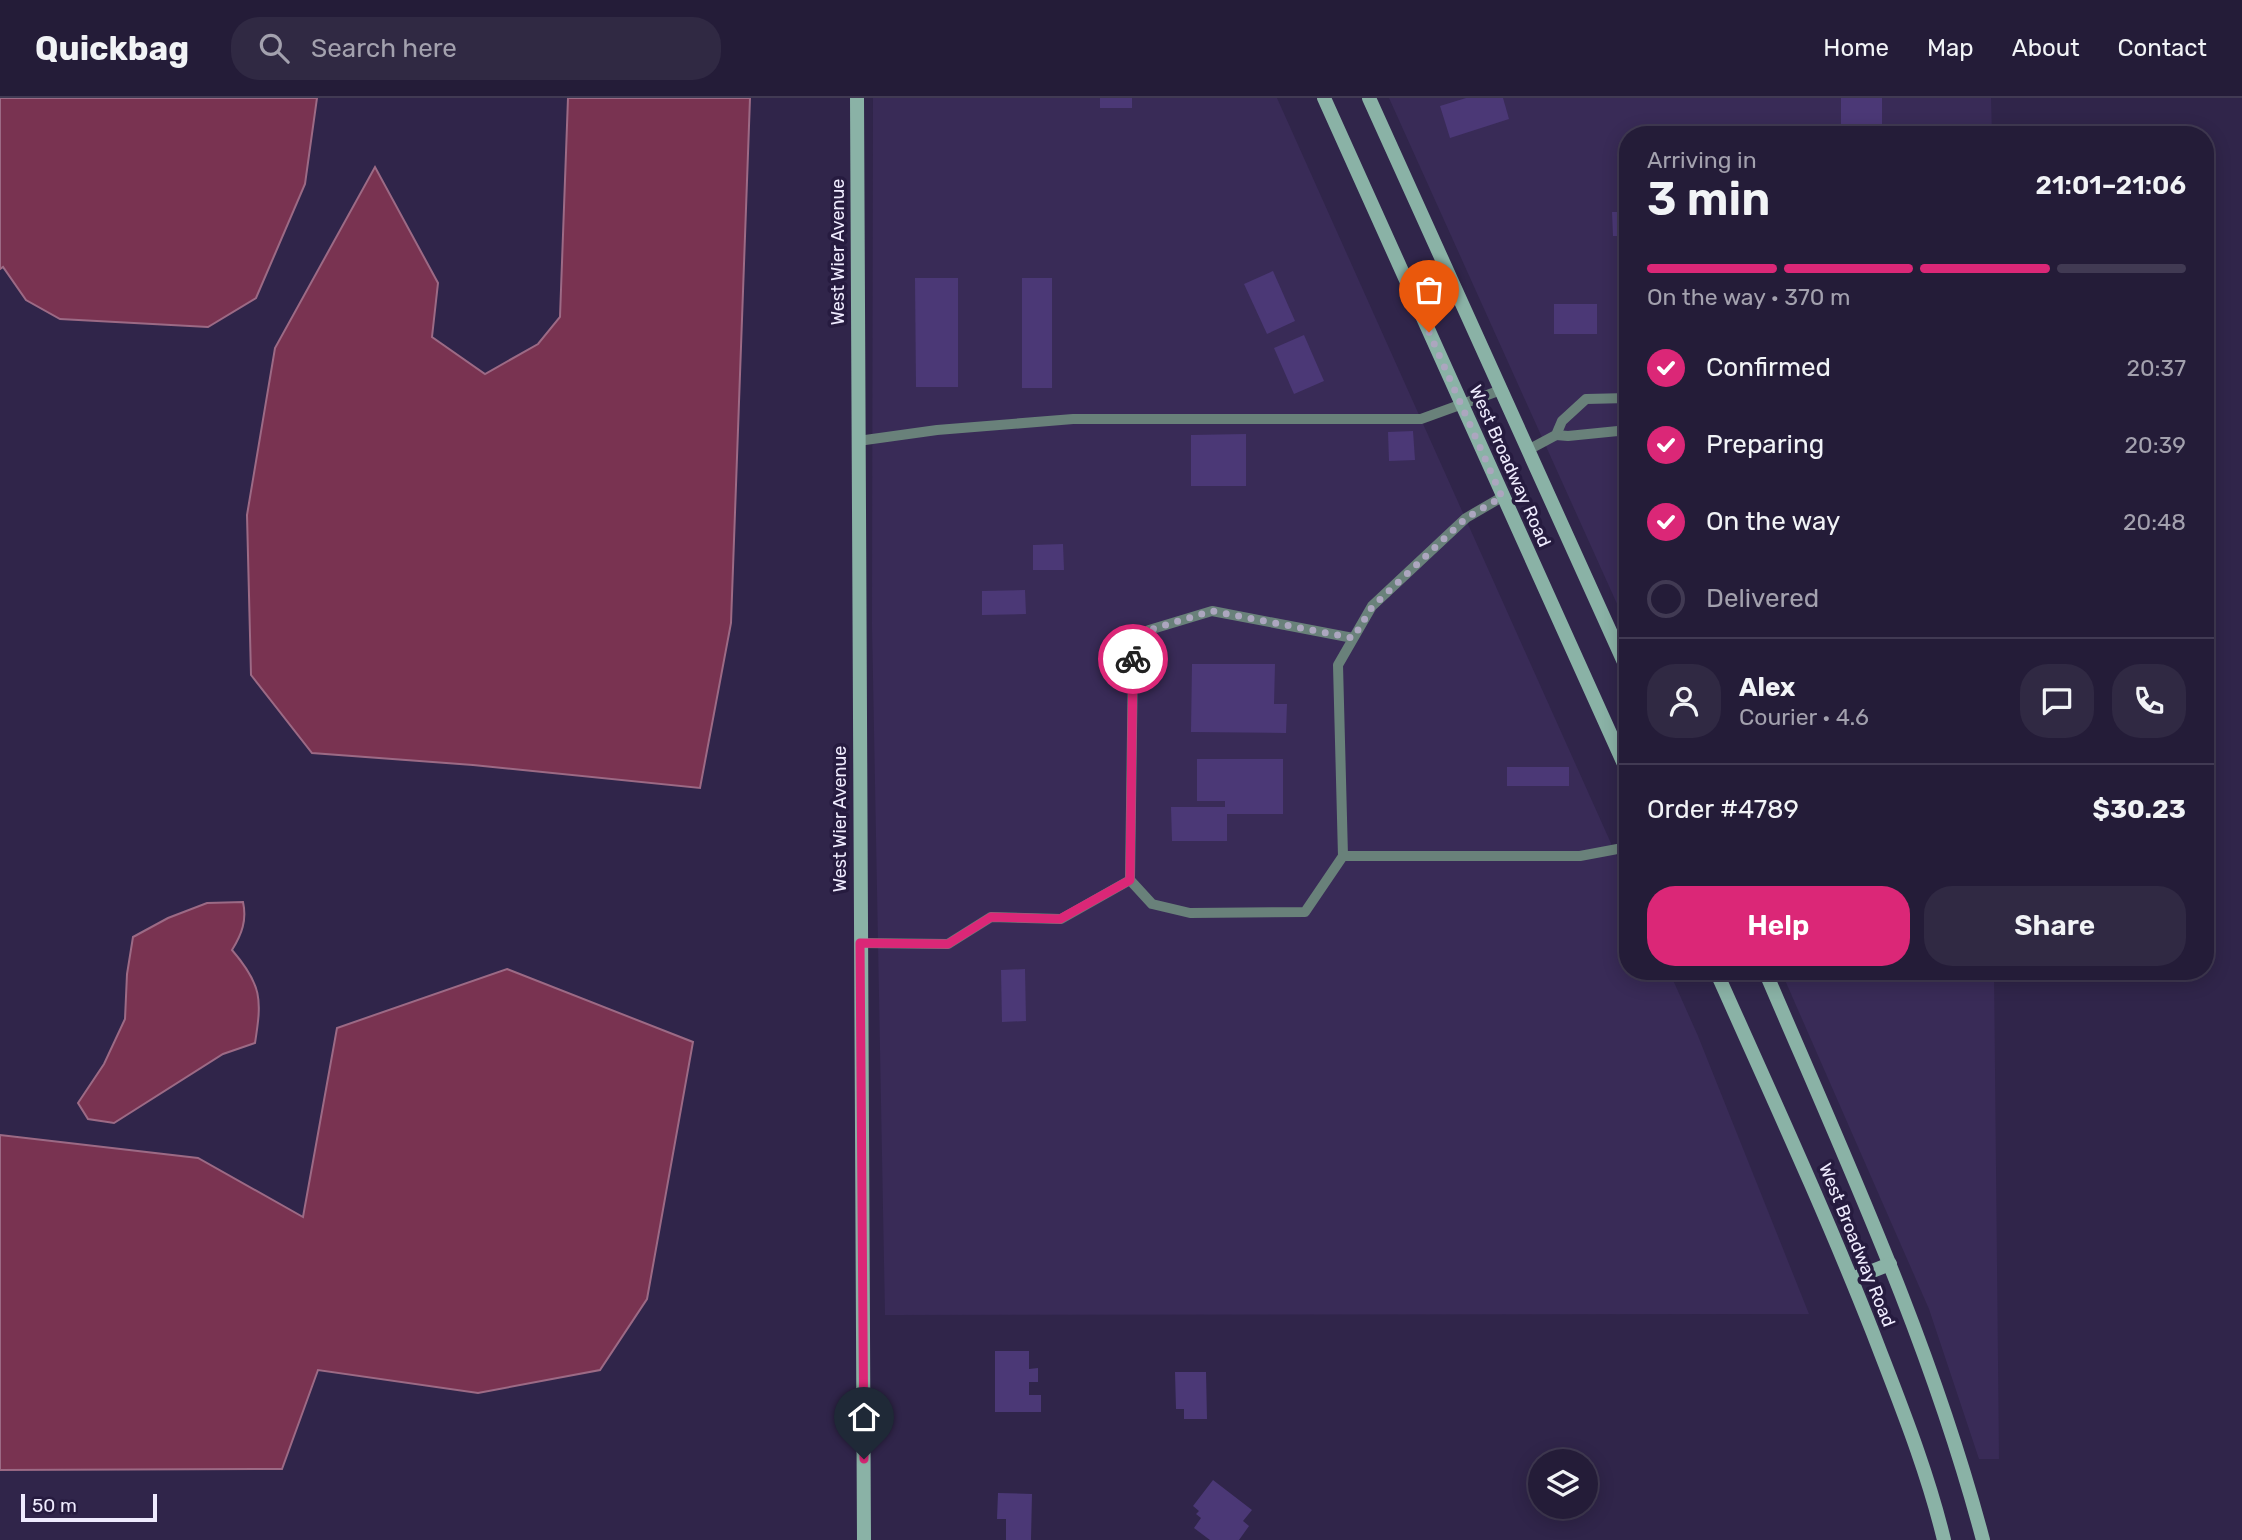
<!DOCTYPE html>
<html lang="en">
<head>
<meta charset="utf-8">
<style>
  :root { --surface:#241c38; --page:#302943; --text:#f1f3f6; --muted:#a3a1ae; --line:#413a53; --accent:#db2777 }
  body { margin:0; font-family:Rubik,sans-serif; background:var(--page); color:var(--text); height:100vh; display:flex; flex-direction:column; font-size:26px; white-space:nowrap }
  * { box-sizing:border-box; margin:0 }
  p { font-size:23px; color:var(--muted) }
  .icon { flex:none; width:38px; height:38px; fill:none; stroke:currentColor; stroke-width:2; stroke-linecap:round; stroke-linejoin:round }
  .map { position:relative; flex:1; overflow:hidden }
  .side { position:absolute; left:1619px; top:28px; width:595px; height:854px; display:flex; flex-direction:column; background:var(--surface); border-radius:28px; box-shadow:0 4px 18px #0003,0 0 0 2px var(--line) }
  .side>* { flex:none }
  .fabs { position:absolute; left:1528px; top:1351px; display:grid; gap:14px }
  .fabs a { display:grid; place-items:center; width:70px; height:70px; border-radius:50%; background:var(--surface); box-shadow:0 4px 18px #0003,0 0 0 2px var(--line); font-size:35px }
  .scale { position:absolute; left:21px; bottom:18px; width:136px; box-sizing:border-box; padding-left:7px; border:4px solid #efebfe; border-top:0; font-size:19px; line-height:24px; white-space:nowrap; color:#efebfe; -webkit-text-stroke:5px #261b3f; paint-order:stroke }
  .pin { position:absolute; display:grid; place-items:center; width:60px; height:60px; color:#fff; margin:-72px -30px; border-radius:50% 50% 50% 0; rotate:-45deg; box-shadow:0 0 7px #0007 }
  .pin .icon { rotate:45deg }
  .courier { position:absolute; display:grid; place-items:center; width:70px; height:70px; margin:-35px; border:5px solid #db2777; border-radius:50%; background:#fff; color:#222; box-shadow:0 2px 9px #0007 }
  .headline em { font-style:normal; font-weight:600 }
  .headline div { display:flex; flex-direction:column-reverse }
  .headline { display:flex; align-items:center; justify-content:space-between; height:119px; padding:0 28px }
  h1 { font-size:46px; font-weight:600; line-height:52px }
  .bar { display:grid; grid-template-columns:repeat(4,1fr); gap:10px 7px; align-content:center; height:84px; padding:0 28px }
  .bar i { height:9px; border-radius:5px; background:var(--line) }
  .bar .selected { background:var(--accent) }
  .bar p { grid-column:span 4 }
  .line { display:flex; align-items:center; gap:18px; padding:0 28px; border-top:2px solid var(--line) }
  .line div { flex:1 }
  .round { display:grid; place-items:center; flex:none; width:74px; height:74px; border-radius:28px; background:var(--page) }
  ol { padding:0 28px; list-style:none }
  li { display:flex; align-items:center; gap:21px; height:77px }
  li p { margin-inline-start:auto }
  li .icon { padding:7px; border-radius:50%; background:var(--accent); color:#fff; stroke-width:4 }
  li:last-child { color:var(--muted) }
  li i { width:38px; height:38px; border:4px solid var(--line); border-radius:50% }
  .button { display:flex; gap:14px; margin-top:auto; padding:14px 28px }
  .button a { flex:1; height:80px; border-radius:28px; background:var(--accent); color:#fff; font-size:28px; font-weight:600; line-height:80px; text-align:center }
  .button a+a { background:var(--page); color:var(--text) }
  header { display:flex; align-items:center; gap:42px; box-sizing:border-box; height:98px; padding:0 35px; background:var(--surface); border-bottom:2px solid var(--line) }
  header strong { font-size:33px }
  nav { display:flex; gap:38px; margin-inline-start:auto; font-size:24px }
  .search { width:490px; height:63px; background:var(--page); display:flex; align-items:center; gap:18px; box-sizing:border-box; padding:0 24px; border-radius:28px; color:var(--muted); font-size:26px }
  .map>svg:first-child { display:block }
</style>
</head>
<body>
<header>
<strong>Quickbag</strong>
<div class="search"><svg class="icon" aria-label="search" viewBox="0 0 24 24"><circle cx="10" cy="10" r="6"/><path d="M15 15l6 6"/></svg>Search here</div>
<nav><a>Home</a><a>Map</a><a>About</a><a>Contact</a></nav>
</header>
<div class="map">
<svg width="2242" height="1442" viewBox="0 0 2242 1442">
  <rect width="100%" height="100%" fill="#30254a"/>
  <!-- built -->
  <g fill="#392b57">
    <path d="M 873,0 L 1277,0 L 1627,781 L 1628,873 L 1669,873 L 1698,938 L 1809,1216 L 885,1217 L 872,526 Z"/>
    <path d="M 1389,0 L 1991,0 L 1992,37 L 1628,37 L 1627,528 Z"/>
    <path d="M 1781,873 L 1994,873 L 1999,1361 L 1979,1361 L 1929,1211 Z"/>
  </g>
  <!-- water -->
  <g fill="#793351" stroke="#9c6a85" stroke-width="2">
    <path d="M 0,0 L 317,0 L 305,86 L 256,200 L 208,229 L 60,221 L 26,202 L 3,169 L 0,171 Z"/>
    <path d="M 568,0 L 750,0 L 731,525 L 700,690 L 473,667 L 312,655 L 251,577 L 247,417 L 275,250 L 375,69 L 438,185 L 432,239 L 485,276 L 538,246 L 560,219 Z"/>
    <path d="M 243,804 C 247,822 242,836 232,852 C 262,887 262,901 255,945 L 223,956 L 114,1025 L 88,1021 L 78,1005 L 104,966 L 125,921 L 127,876 L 133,839 L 168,820 L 207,805 Z"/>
    <path d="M 507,871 L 693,944 L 647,1201 L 600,1272 L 478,1295 L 318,1272 L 282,1371 L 0,1372 L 0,1037 L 198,1060 L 303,1119 L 337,930 Z"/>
  </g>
  <!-- building -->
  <g fill="#4b3876">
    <rect x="1100" y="0" width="32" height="10"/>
    <path d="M 1466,0 L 1503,0 L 1509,21 L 1450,40 L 1440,8 Z"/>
    <path d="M 1841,0 L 1882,0 L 1882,28 L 1841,29 Z"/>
    <path d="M 1612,114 L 1628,114 L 1628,138 L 1613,138 Z"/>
    <path d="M 1273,173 L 1295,223 L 1267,236 L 1244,186 Z"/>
    <path d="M 915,180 L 958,180 L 958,289 L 916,289 Z"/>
    <rect x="1022" y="180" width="30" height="110"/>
    <rect x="1554" y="206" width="43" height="30"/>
    <path d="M 1304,237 L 1324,283 L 1294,296 L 1274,250 Z"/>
    <path d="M 1413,333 L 1415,362 L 1389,363 L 1388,334 Z"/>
    <path d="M 1246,336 L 1246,388 L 1191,388 L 1191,337 Z"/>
    <path d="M 1063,446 L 1064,472 L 1033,472 L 1033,447 Z"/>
    <path d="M 1025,492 L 1026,516 L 982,517 L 982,493 Z"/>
    <path d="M 1192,566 L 1275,566 L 1274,606 L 1287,606 L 1286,635 L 1191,634 Z"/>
    <path d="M 1197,661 L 1283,661 L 1283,716 L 1227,716 L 1227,743 L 1172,743 L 1171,709 L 1225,709 L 1225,703 L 1197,703 Z"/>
    <rect x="1507" y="669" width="62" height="19"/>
    <path d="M 1025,871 L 1026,923 L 1002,924 L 1001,872 Z"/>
    <path d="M 995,1253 L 1029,1253 L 1029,1271 L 1038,1270 L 1038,1284 L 1029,1284 L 1029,1297 L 1041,1297 L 1041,1314 L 995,1314 Z"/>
    <path d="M 1175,1274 L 1206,1274 L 1207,1321 L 1184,1321 L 1184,1311 L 1176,1311 Z"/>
    <path d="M 1213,1382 L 1252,1412 L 1243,1423 L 1249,1428 L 1239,1442 L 1210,1442 L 1194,1430 L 1201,1420 L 1196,1416 L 1199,1413 L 1193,1408 Z"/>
    <path d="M 998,1395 L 1032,1396 L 1031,1442 L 1006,1442 L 1006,1421 L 997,1421 Z"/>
  </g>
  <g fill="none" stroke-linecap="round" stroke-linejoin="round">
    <!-- lane -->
    <g stroke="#69817a" stroke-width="10">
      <path d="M 1556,337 L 1568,338 L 1628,332"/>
      <path d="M 858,343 L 937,332 L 1073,321 L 1421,321 L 1501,292"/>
      <path d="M 1528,352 L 1556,337 L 1562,323 L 1586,301 L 1628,300"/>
      <path d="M 1353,540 L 1212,513 L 1149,532 L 1133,560 L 1130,782 L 1152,806 L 1190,815 L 1305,814 L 1343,758 L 1338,567 L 1372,508 L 1466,420 L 1502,399"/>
      <path d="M 1343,758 L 1580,758 L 1628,749"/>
      <path d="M 860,845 L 948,846 L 991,819 L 1061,821 L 1130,782"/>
    </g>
    <!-- secondary -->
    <g stroke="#8ab2a6" stroke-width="14">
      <path d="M 857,0 L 864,1442"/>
      <path d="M 1324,0 L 1628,675"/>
      <path d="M 1369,0 L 1628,573"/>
      <path d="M 1716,873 C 1770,994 1825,1113 1873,1235 C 1899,1303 1927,1371 1944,1442"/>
      <path d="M 1765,873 C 1845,1060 1931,1245 1983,1442"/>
      <path d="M 1852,1181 L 1890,1166"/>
    </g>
  </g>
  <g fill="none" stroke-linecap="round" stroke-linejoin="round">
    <!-- done -->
    <path stroke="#aca6bf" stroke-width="7" stroke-dasharray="0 12.6" d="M 1133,561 L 1149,532 L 1212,513 L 1353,540 L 1372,509 L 1466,420 L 1502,399 L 1429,234"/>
    <!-- route -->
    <path stroke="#db2777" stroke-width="9" d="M 864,1361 L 860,845 L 948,846 L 991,819 L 1060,821 L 1130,782 L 1133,561"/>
  </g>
  <g text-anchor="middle" stroke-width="7" stroke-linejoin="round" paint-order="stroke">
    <!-- street labels -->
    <g font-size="18" fill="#efebfe" stroke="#261b3f">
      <text transform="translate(838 154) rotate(-90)" y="6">West Wier Avenue</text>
      <text transform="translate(1510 368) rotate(66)" y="6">West Broadway Road</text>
      <text transform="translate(840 721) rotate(-90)" y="6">West Wier Avenue</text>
      <text transform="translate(1857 1147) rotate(68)" y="6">West Broadway Road</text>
    </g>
  </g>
</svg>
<div class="fabs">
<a><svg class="icon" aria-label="layers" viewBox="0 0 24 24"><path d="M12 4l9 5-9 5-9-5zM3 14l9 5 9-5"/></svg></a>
</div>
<div class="scale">50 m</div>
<div class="pin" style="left:1429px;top:234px;background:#ea580c"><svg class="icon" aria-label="bag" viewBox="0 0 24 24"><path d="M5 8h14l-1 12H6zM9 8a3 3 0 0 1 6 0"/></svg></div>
<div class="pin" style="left:864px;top:1361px;background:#1f2937"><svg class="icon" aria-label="home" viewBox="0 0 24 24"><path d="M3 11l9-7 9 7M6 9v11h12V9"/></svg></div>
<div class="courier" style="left:1133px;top:561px"><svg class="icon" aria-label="bike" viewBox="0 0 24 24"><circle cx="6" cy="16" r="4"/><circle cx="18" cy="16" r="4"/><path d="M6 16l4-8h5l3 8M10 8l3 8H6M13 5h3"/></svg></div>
<section class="side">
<div class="headline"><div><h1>3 min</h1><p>Arriving in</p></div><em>21:01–21:06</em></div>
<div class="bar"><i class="selected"></i><i class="selected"></i><i class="selected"></i><i></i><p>On the way · 370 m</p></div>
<ol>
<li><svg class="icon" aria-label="check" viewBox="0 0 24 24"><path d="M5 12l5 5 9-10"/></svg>Confirmed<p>20:37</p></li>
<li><svg class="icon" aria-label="check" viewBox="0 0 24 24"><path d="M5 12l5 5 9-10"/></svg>Preparing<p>20:39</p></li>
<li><svg class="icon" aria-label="check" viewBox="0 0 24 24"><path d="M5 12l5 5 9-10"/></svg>On the way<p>20:48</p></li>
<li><i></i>Delivered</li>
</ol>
<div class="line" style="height:126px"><a class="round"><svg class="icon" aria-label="person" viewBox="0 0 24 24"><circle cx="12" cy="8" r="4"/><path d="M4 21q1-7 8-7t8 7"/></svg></a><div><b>Alex</b><p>Courier · 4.6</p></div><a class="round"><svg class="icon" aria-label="chat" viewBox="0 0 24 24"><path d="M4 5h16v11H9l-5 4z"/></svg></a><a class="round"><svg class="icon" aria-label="phone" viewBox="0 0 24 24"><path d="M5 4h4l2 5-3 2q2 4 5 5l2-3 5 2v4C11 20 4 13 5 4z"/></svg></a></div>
<div class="line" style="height:91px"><div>Order #4789</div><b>$30.23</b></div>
<div class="button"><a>Help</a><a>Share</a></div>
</section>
</div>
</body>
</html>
